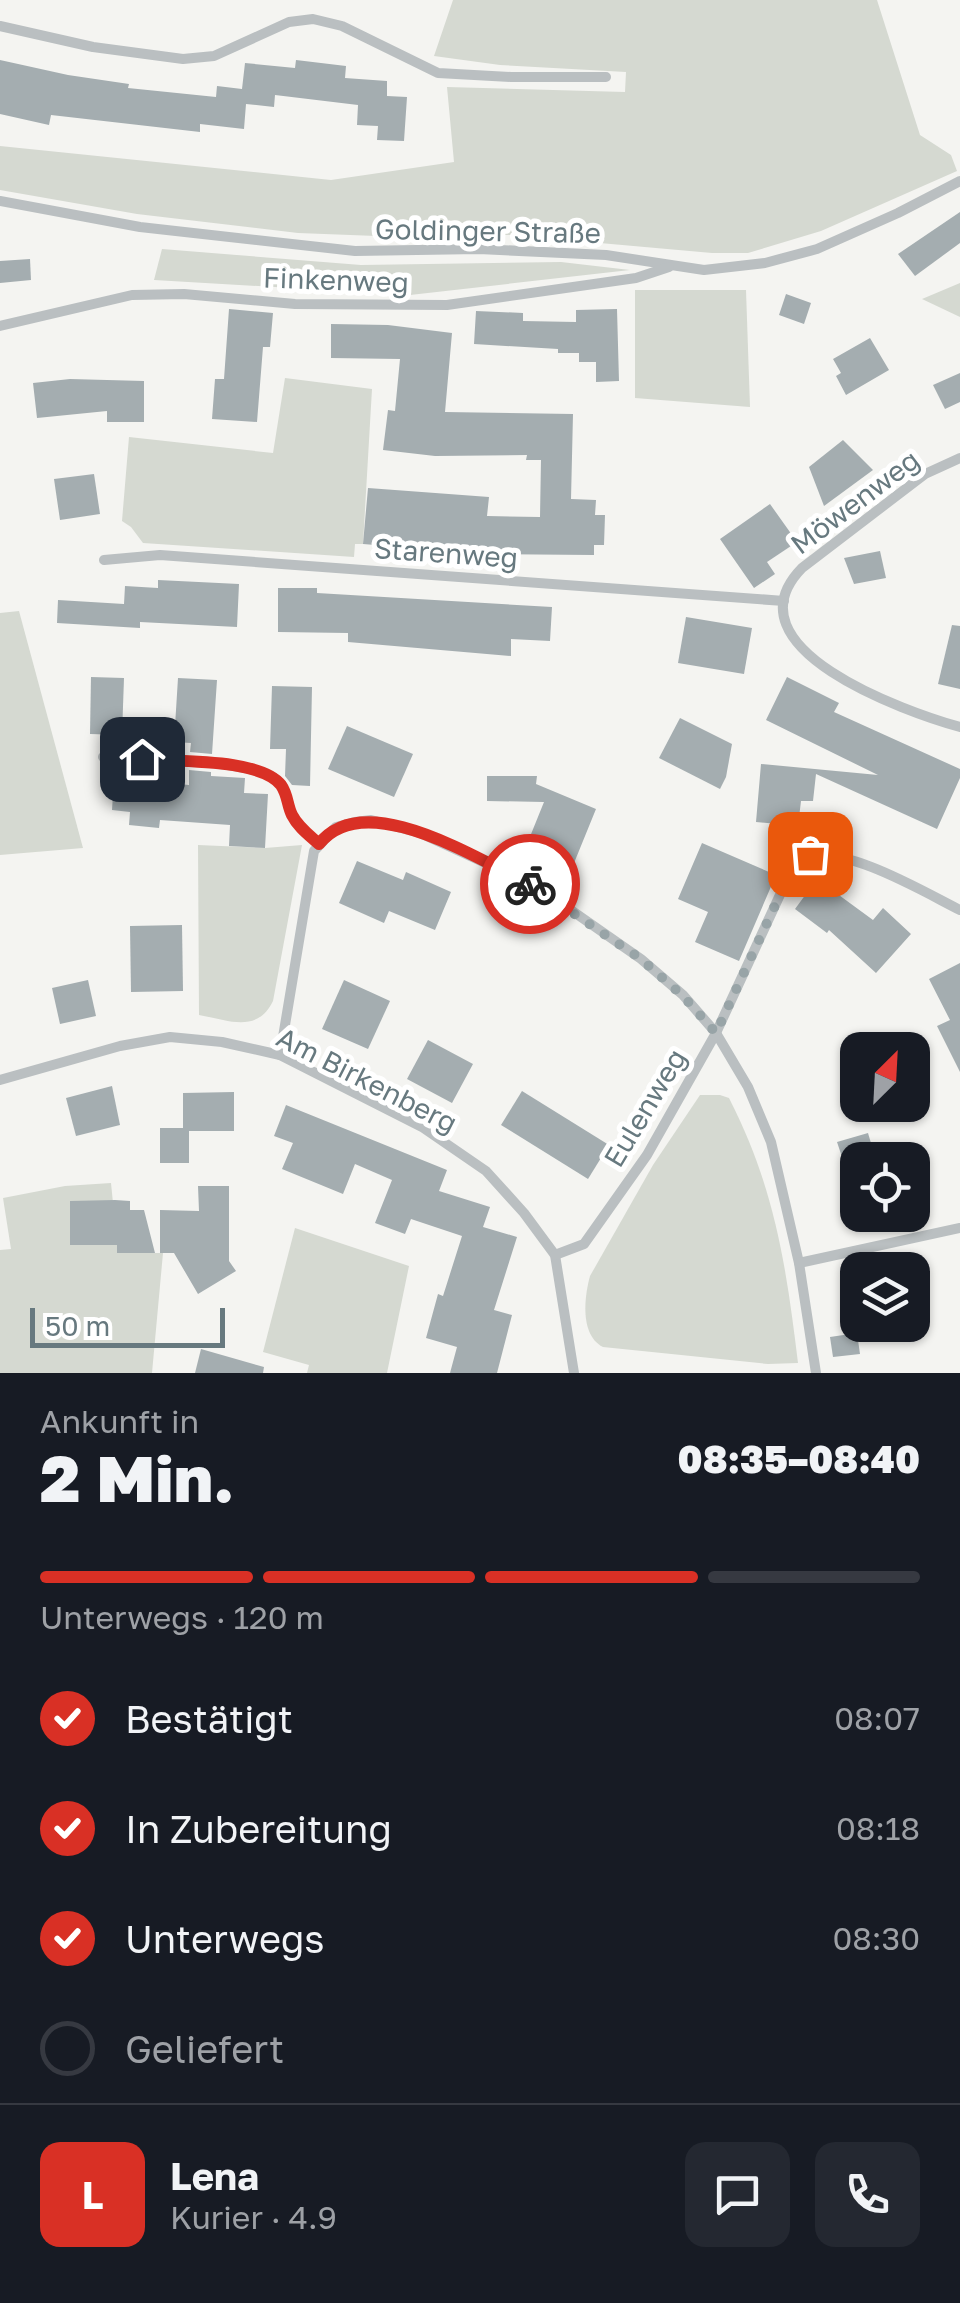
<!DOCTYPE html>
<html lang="de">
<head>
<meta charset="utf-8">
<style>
  :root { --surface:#171b24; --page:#242831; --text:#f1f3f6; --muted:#9ea1a6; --line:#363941; --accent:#d93025 }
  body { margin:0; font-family:"Golos Text",sans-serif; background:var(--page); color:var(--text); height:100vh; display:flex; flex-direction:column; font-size:38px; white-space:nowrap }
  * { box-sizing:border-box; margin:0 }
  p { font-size:32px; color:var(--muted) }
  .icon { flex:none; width:55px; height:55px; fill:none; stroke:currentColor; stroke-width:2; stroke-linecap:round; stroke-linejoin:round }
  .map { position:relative; height:1373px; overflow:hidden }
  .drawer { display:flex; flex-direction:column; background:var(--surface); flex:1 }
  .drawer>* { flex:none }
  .needle { width:65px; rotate:24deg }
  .tools { position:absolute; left:840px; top:1032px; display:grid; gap:20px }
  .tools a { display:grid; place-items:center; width:90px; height:90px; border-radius:20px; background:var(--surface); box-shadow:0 2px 8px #0004; font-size:50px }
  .scale { position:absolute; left:30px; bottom:25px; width:195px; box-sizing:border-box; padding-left:10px; border:5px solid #67797f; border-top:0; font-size:28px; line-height:35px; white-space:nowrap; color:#67797f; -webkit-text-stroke:8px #fff; paint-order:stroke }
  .pin { position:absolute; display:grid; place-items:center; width:85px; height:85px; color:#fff; margin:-42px; border-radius:20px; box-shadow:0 5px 15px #0006 }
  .courier { position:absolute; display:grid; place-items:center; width:100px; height:100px; margin:-50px; border:8px solid #d93025; border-radius:50%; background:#fff; color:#222; box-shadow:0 2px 12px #0007 }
  .head em { font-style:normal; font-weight:800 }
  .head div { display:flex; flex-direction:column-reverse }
  .head { display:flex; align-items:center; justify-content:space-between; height:170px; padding:0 40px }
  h1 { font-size:65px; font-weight:800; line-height:75px }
  .bar { display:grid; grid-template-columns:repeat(4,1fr); gap:15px 10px; align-content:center; height:120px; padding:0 40px }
  .bar i { height:12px; border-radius:8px; background:var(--line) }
  .bar .active { background:var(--accent) }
  .bar p { grid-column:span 4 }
  .line { display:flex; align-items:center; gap:25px; padding:0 40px; border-top:2px solid var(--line) }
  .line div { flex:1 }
  .round { display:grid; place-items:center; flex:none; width:105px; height:105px; border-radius:20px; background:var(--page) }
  ol { padding:0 40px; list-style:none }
  li { display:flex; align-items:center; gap:30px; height:110px }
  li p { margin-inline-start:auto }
  li .icon { padding:10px; border-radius:50%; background:var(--accent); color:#fff; stroke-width:4 }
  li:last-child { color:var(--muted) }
  li i { width:55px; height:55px; border:5px solid var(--line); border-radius:50% }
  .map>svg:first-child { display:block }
</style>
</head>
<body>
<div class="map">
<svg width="960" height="1373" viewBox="0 0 960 1373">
  <rect width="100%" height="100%" fill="#f4f4f1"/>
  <!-- green -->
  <g fill="#d5d9d1">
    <path d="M 453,0 L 877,0 L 920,135 L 951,155 L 957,171 L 821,231 L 748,253 L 712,253 L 510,235 L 483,235 L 482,226 L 455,225 L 455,239 L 298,233 L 137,214 L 0,190 L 0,146 L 331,180 L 454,162 L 447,87 L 625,92 L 626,72 L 500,65 L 434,56 Z"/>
    <path d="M 162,249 L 361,265 L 561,262 L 630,270 L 410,295 L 154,280 Z"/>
    <path d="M 960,283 L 960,317 L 922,299 Z"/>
    <path d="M 635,290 L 746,290 L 750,407 L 635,398 Z"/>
    <path d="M 285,378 L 372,389 L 363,544 L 355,544 L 354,557 L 143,543 L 131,527 L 122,521 L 129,437 L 273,453 Z"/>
    <path d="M 19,611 L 83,848 L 0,855 L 0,613 Z"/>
    <path d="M 198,845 L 265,848 L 302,845 L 273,1001 C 257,1034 228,1020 199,1015 Z"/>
    <path d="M 700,1095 L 720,1095 L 729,1098 C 775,1188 786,1265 798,1363 L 768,1364 L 603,1347 C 580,1335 584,1298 590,1276 L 653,1165 Z"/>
    <path d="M 111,1183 L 118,1253 L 163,1253 L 152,1373 L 0,1373 L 0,1250 L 11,1249 L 3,1198 L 65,1186 Z"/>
    <path d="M 295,1228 L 409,1266 L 387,1373 L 307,1373 L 309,1365 L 263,1352 Z"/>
  </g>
  <!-- building -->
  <g fill="#a4adb0">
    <path d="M 0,60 L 68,75 L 129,84 L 128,88 L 216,97 L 217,86 L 242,89 L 245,63 L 295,68 L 296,60 L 346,66 L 345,78 L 387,81 L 387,96 L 407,97 L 404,141 L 377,140 L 378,126 L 357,125 L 358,105 L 275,95 L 274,107 L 246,104 L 244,129 L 200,124 L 200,132 L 51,115 L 49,125 L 0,114 Z"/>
    <path d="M 960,212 L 960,243 L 915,276 L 898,254 Z"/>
    <path d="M 30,259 L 31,280 L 0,283 L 0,261 Z"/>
    <path d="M 786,294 L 811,303 L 804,324 L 779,315 Z"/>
    <path d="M 229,309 L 273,313 L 270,347 L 263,347 L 257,422 L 212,419 L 215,379 L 224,379 Z"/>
    <path d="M 617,309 L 619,381 L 596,382 L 596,362 L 579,362 L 579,353 L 558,353 L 558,349 L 474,344 L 476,311 L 523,313 L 523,321 L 576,322 L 576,310 Z"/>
    <path d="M 331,324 L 388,325 L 452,333 L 445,412 L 573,414 L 571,499 L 596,500 L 595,515 L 605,515 L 604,545 L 594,545 L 594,555 L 484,554 L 363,544 L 368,488 L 489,497 L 487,516 L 540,517 L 541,460 L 526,460 L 527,455 L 435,456 L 383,450 L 388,410 L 395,411 L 400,359 L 331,358 Z"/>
    <path d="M 870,338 L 889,370 L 846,395 L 836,376 L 841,373 L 833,359 Z"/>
    <path d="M 960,373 L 960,402 L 945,409 L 933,385 Z"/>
    <path d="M 70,379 L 144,381 L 144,422 L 107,422 L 107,411 L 37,418 L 33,383 Z"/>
    <path d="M 843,440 L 873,470 L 824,506 L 809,467 Z"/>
    <path d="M 94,474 L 100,514 L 60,520 L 54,479 Z"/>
    <path d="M 770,504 L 797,542 L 767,562 L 775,574 L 754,588 L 720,539 Z"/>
    <path d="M 880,551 L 886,578 L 854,584 L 844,558 Z"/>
    <path d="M 158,580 L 239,584 L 237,627 L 140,622 L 140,628 L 57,623 L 58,600 L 124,604 L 125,586 L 158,588 Z"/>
    <path d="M 278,588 L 317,588 L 317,593 L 552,607 L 550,641 L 511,639 L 511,656 L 348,642 L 348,633 L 278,632 Z"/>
    <path d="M 686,617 L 752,628 L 744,674 L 678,663 Z"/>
    <path d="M 952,625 L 960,626 L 960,689 L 938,684 Z"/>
    <path d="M 91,677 L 124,678 L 122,735 L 90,734 Z"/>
    <path d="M 787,677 L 839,703 L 834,712 L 960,769 L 960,778 L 937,829 L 816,774 L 813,801 L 801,801 L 798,826 L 756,822 L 761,764 L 878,775 L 766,720 Z"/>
    <path d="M 178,678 L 217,680 L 212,754 L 190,752 L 191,743 L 174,742 Z"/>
    <path d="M 272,686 L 312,687 L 310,786 L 292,785 L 285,776 L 286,749 L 270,749 Z"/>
    <path d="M 680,718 L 732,744 L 726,777 L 720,789 L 659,758 Z"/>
    <path d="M 347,726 L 413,754 L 394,797 L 328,769 Z"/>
    <path d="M 189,770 L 211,772 L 211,776 L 245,778 L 244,793 L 268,794 L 265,848 L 229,846 L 230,825 L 160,820 L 159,828 L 129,825 L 130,812 L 112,810 L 114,778 L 189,785 Z"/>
    <path d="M 487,776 L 537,776 L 536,784 L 596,809 L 572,868 L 525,849 L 544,802 L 487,801 Z"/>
    <path d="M 702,843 L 776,875 L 739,961 L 695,942 L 708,912 L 678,899 Z"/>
    <path d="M 357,861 L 403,880 L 406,872 L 451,892 L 435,930 L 389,911 L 384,923 L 339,903 Z"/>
    <path d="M 817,879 L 873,920 L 883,908 L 911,934 L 876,973 L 829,930 L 827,933 L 795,909 Z"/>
    <path d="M 182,925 L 183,991 L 131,992 L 130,926 Z"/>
    <path d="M 960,963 L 960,1072 L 937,1026 L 950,1020 L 929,979 Z"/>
    <path d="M 88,980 L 96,1016 L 60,1024 L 52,988 Z"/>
    <path d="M 344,980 L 390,1001 L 368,1049 L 322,1029 Z"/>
    <path d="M 428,1040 L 473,1064 L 452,1103 L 407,1079 Z"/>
    <path d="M 112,1086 L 120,1125 L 76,1136 L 66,1098 Z"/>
    <path d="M 522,1091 L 609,1145 L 588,1179 L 501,1125 Z"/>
    <path d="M 234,1092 L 234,1131 L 189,1131 L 189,1163 L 160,1163 L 160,1128 L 183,1128 L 183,1093 Z"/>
    <path d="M 286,1105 L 447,1170 L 439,1191 L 490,1207 L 483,1227 L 517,1237 L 494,1310 L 512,1315 L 497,1373 L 450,1373 L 457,1347 L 426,1338 L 438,1294 L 443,1296 L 462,1236 L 411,1219 L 405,1234 L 375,1223 L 392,1180 L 355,1164 L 343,1194 L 282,1169 L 293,1143 L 274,1136 Z"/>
    <path d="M 868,1133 L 876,1160 L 843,1160 L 837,1142 Z"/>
    <path d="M 198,1186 L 229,1186 L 229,1261 L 236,1271 L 198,1294 L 174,1253 L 160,1253 L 160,1210 L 199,1211 Z"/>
    <path d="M 115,1200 L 130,1201 L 130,1210 L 144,1210 L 155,1253 L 117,1253 L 117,1245 L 70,1245 L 70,1201 Z"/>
    <path d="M 857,1333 L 860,1354 L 833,1357 L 830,1337 Z"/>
    <path d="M 201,1349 L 264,1367 L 263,1373 L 195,1373 Z"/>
  </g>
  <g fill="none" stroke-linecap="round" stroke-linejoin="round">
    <!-- minor -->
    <g stroke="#babfc1" stroke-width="10">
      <path d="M 0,26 L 93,47 L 183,59 L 214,56 L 289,22 L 313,19 L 342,26 L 438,73 L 511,77 L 606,77"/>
      <path d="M 0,201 L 140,227 L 355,251 L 479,249 L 606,255 L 704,270 L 765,263 L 817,249 L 898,213 L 960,181"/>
      <path d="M 0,326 L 132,295 L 184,294 L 295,304 L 447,305 L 636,278 L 669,267"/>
      <path d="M 960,458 L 925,474 L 802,568 C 724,648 906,712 960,727"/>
      <path d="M 104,560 L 160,555 L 784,601"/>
      <path d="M 103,757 C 137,759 256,759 278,781 C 288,791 286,804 293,816 C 299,828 309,836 319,844"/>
      <path d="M 280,1055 L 314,851 L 336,827 L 355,822 L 371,820 L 420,833 L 538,887 L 641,959 L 683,995 L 716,1033 L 748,1087 L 771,1142 L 799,1263 L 816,1373"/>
      <path d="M 0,1080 L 120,1046 L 170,1037 L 222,1042 L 280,1055 L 422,1127 L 486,1171 L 524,1213 L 555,1255 L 574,1373"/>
      <path d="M 555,1255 L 584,1244 L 647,1155 L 716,1033 L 791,871 L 804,856 C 847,846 922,891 960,910"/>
      <path d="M 799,1263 L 960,1228"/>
    </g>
  </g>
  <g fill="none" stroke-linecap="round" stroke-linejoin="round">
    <!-- done -->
    <path stroke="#98a4a7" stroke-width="10" stroke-dasharray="0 18" d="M 530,884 L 641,959 L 683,996 L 716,1033 L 791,871 L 810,854"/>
    <!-- route -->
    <path stroke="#d93025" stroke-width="12" d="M 142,759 C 175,762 260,758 281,785 C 288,795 287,805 292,815 C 298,827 309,835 319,844 C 365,786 478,860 530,884"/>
  </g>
  <g text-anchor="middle" stroke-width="10" stroke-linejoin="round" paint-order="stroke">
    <!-- street labels -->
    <g font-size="28" fill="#67797f" stroke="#fff">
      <text transform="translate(488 231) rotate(1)" y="10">Goldinger Straße</text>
      <text transform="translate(336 280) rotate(2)" y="10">Finkenweg</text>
      <text transform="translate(855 502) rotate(-37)" y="10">Möwenweg</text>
      <text transform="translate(446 553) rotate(4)" y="10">Starenweg</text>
      <text transform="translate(367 1080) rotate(27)" y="10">Am Birkenberg</text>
      <text transform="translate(645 1108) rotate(-59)" y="10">Eulenweg</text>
    </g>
  </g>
</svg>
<div class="tools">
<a><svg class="needle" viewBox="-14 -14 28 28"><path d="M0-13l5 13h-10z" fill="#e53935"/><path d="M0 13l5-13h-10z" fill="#9ea1a6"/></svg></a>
<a><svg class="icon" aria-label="locate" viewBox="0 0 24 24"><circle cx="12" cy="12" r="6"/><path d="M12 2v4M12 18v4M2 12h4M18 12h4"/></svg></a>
<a><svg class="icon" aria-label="layers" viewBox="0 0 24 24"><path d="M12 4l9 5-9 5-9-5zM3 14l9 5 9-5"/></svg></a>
</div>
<div class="scale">50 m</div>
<div class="pin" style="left:810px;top:854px;background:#ea580c"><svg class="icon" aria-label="bag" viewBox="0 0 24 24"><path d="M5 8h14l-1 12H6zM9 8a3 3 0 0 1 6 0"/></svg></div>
<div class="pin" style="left:142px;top:759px;background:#1f2937"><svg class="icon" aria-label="home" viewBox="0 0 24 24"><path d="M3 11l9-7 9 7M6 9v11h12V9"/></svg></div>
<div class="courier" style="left:530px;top:884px"><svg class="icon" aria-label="bike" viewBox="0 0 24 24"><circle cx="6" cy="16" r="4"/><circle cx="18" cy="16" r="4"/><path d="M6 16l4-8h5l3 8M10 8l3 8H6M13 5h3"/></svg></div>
</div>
<section class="drawer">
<div class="head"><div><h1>2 Min.</h1><p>Ankunft in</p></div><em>08:35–08:40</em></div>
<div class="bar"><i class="active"></i><i class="active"></i><i class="active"></i><i></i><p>Unterwegs · 120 m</p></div>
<ol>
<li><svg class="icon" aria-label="check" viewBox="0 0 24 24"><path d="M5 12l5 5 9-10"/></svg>Bestätigt<p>08:07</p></li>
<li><svg class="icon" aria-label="check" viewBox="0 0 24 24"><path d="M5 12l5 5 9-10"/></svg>In Zubereitung<p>08:18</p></li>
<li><svg class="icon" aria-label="check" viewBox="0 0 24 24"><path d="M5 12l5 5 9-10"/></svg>Unterwegs<p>08:30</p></li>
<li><i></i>Geliefert</li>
</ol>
<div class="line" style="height:180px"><b class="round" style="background:var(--accent);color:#fff">L</b><div><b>Lena</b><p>Kurier · 4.9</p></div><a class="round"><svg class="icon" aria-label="chat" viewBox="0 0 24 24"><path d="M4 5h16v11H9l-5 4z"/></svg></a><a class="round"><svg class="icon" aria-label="phone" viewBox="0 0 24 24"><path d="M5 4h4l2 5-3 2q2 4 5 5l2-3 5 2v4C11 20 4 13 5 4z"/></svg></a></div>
</section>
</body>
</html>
